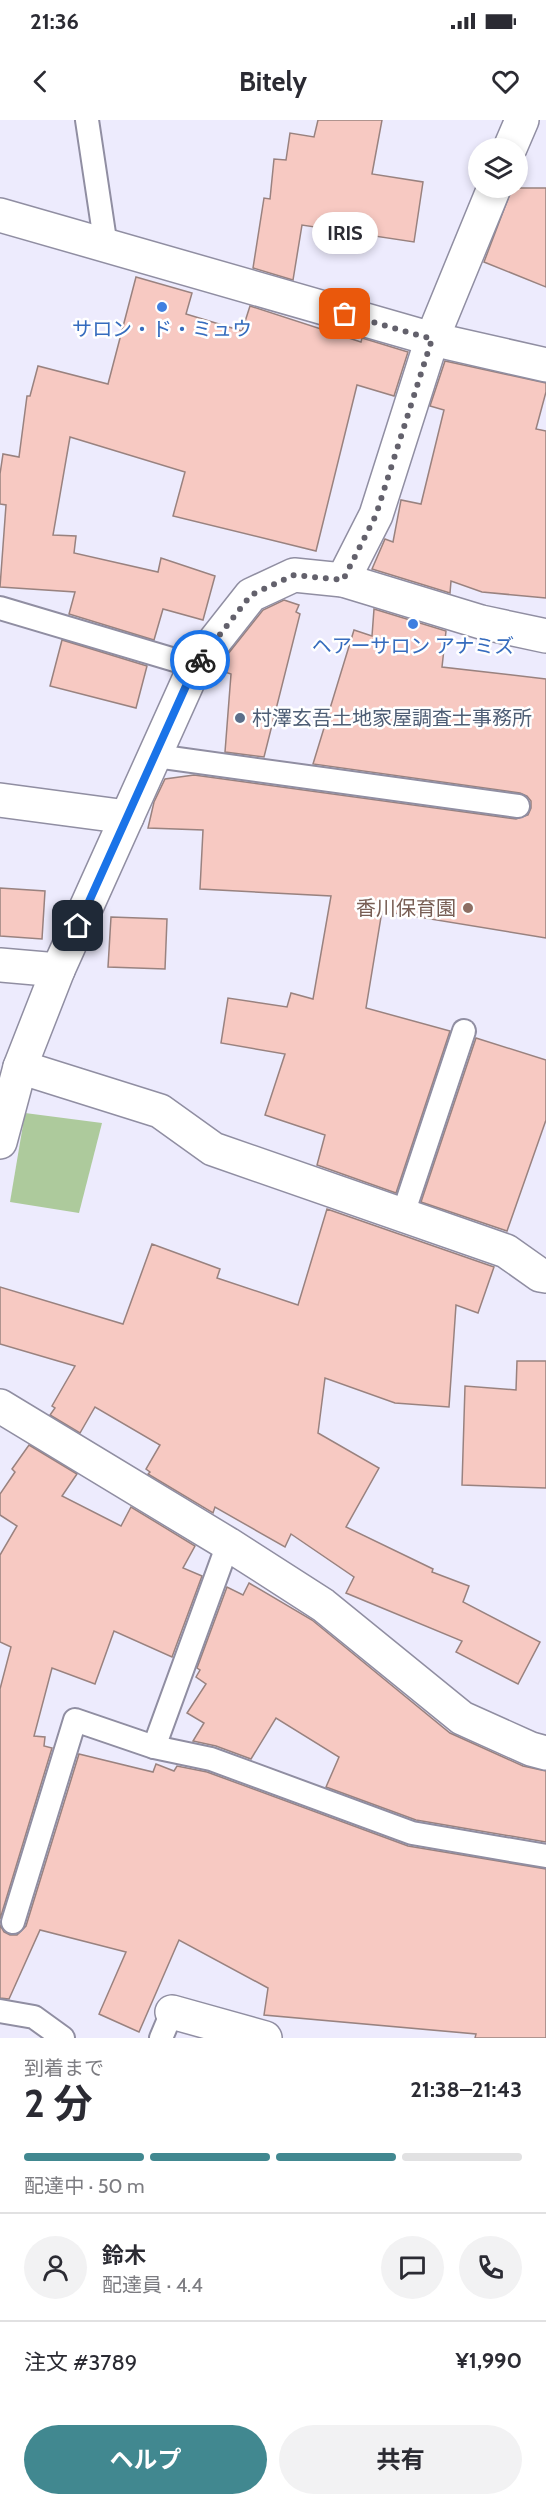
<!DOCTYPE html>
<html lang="ja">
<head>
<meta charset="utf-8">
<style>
  :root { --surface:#fff; --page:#f2f2f3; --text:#2b2b33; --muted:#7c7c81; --line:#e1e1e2; --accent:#418890 }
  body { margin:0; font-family:Cabin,"Noto Sans JP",sans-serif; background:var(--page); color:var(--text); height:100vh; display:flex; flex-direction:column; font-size:22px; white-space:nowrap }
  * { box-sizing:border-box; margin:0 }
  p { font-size:20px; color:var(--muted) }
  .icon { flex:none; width:33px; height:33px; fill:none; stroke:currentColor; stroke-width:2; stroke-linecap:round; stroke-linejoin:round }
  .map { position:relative; height:1918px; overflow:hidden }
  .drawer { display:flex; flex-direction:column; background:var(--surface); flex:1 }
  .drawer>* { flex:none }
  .fabs { position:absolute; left:468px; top:18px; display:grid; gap:12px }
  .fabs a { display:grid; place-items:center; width:60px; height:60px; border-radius:50%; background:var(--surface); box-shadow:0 3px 9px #0003; font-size:30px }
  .pin { position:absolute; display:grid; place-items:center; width:51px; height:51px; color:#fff; margin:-26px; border-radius:12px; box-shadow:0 3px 9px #0006 }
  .courier { position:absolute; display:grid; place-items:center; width:60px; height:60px; margin:-30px; border:4px solid #1a73e8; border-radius:50%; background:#fff; color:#222; box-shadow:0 2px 8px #0007 }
  .bubble { position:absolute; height:42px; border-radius:21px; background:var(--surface); box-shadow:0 3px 9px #0003; font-size:20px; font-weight:700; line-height:42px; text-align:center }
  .head em { font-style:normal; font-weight:700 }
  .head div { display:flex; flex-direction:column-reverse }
  .head { display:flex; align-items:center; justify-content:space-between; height:102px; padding:0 24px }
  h1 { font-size:39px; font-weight:700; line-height:45px }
  .bar { display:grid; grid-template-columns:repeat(4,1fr); gap:9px 6px; align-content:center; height:72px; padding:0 24px }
  .bar i { height:8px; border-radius:4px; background:var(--line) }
  .bar .current { background:var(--accent) }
  .bar p { grid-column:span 4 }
  .line { display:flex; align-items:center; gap:15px; padding:0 24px; border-top:2px solid var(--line) }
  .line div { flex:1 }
  .round { display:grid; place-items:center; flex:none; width:63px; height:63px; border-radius:32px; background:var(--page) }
  .action { display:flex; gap:12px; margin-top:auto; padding:12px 24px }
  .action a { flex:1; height:69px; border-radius:36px; background:var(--accent); color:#fff; font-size:24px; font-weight:700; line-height:69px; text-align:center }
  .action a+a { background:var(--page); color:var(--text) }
  .status { display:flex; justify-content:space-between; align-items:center; height:42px; padding:0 30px; background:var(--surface); direction:ltr }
  .status svg { height:16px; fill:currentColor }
  header { display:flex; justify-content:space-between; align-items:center; height:78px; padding:0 24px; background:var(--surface); font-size:27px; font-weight:700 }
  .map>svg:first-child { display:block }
</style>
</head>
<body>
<div class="status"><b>21:36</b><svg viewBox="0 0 49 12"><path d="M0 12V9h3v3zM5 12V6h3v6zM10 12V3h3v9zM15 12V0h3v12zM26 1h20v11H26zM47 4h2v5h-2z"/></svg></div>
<header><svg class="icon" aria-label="back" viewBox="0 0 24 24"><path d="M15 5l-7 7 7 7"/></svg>Bitely<svg class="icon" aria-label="heart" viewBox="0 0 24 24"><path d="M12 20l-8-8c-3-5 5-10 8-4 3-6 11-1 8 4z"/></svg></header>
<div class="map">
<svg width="546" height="1918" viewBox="0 0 546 1918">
  <rect width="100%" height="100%" fill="#edebfd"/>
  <!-- green -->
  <path fill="#adca9c" d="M 25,993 L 102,1003 L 79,1093 L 10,1082 Z"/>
  <!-- building -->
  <g fill="#f7c9c2" stroke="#99827f" stroke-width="1.5">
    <path d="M 318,0 L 382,0 L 372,54 L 423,62 L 414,122 L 302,105 L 293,160 L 253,148 L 264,78 L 270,79 L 274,39 L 286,40 L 290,13 L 314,17 Z"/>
    <path d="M 512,68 L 546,68 L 546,167 L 484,142 Z"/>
    <path d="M 136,157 L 192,173 L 186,194 L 242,211 L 250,186 L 361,222 L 362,218 L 408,232 L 394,276 L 357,265 L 316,431 L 173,396 L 185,352 L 70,317 L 53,415 L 76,416 L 74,433 L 158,452 L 161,438 L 215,456 L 203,500 L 163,489 L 154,520 L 69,494 L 75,472 L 0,467 L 6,385 L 0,384 L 0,354 L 3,334 L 19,337 L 27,276 L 30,276 L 38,246 L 108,264 Z"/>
    <path d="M 445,241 L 546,263 L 546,272 L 536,309 L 546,311 L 546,478 L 482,472 L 451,461 L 450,473 L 372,449 L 385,419 L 393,422 L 401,380 L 421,384 L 444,290 L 430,286 Z"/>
    <path d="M 284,480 L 299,485 L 296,492 L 300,494 L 264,637 L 225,632 L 231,554 L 216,549 L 263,490 Z"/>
    <path d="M 374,489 L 446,511 L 442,547 L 546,559 L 546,818 L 382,791 L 366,888 L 450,911 L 396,1073 L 317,1045 L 325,1015 L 265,995 L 285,934 L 221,923 L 228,878 L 287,887 L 291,873 L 313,879 L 331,776 L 200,769 L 203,710 L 148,708 L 154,682 L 165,659 L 194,655 L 516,699 L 528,695 L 531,688 L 531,681 L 527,676 L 520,673 L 313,644 L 354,510 L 372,516 Z"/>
    <path d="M 62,520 L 147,546 L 136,588 L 50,566 Z"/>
    <path d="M 0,768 L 45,771 L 42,819 L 0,816 Z"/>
    <path d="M 111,797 L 167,799 L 165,849 L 108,847 Z"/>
    <path d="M 476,918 L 546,940 L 546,1000 L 507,1111 L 421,1082 Z"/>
    <path d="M 327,1089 L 494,1147 L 478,1193 L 456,1185 L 449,1287 L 395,1283 L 325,1258 L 318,1313 L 379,1348 L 346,1407 L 433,1449 L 432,1452 L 469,1466 L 463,1482 L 540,1522 L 518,1564 L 456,1532 L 462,1521 L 346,1473 L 354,1457 L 291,1414 L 285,1427 L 215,1387 L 213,1393 L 148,1354 L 150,1352 L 146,1349 L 160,1325 L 95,1287 L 80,1313 L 50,1295 L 55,1288 L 52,1286 L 75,1246 L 0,1224 L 0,1167 L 123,1204 L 152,1124 L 220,1149 L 217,1158 L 298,1185 Z"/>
    <path d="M 517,1241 L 546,1241 L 546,1368 L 462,1365 L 465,1266 L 516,1270 Z"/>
    <path d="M 29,1325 L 77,1354 L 62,1376 L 121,1406 L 131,1387 L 195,1426 L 183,1448 L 202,1456 L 172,1537 L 114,1511 L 95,1564 L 52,1548 L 34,1616 L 45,1617 L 44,1626 L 52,1628 L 0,1799 L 0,1569 L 11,1527 L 0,1522 L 0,1435 L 17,1406 L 0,1395 L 0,1374 L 15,1352 L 12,1349 Z"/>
    <path d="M 249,1463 L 312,1500 L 450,1613 L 523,1646 L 546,1651 L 546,1722 L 416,1700 L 326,1667 L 339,1637 L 276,1598 L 251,1639 L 216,1626 L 193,1621 L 204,1603 L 187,1593 L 206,1564 L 196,1557 L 200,1550 L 197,1548 L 227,1467 L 243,1475 Z"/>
    <path d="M 79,1634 L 153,1652 L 156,1644 L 174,1651 L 177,1646 L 207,1652 L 408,1726 L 546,1749 L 546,1918 L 475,1918 L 476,1914 L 264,1895 L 268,1868 L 179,1820 L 139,1912 L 99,1894 L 126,1832 L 40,1810 L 9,1879 L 0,1878 L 0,1805 L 4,1812 L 10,1815 L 17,1815 L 26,1806 Z"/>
  </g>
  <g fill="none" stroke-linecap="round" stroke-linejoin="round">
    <defs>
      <g id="lane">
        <path d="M 87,0 L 106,127"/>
        <path d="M 0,488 L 195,546"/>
        <path d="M 156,636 L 518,686"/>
        <path d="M 402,1097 L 464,911"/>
        <path d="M 154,1627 L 228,1424"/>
        <path d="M 13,1802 L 75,1600 L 154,1627 L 211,1639 L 412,1713 L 546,1736"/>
        <path d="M 0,1891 L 34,1897 L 63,1918"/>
        <path d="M 161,1918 L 172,1892"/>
      </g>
      <g id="street">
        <path d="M 510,28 L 522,0"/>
        <path d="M 0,95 L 432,219 L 546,245"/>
        <path d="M 343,460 L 376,395 L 432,219 L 494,68"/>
        <path d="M 0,680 L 127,697"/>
        <path d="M 0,845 L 58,850"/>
        <path d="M 20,947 L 160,991 L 213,1029 L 506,1131 L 540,1155 L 546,1156"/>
        <path d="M 0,1022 L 20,947 L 58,850 L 195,546 L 251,475 L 294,455 L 343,460 L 481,502 L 546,516"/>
        <path d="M 0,1286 L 228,1424 L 323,1485 L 462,1598 L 531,1629 L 546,1633"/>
        <path d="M 172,1892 L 265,1918"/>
      </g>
    </defs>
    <!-- lane casing -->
    <use href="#lane" stroke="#908ea2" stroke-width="26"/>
    <!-- street casing -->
    <use href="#street" stroke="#908ea2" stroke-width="36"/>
    <!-- lane -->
    <use href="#lane" stroke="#fff" stroke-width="22"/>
    <!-- street -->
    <use href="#street" stroke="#fff" stroke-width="33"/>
  </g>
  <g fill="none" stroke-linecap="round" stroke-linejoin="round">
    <!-- done -->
    <path stroke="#63616c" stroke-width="6" stroke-dasharray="0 10.8" d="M 200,540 L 251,475 L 294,455 L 343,460 L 376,395 L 432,219 L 345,194"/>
    <!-- route -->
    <path stroke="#1a73e8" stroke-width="8" d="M 78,806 L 195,546 L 200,540"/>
  </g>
  <!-- markers -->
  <g fill="#3f7fe0" stroke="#fff" stroke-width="2">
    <circle cx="162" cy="187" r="6"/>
    <circle cx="413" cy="504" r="6"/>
  </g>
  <circle fill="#5c6f8a" stroke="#fff" stroke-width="2" cx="240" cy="598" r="6"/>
  <circle fill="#8d6e63" stroke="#fff" stroke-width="2" cx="468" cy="788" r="6"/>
  <g text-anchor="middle" stroke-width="5" stroke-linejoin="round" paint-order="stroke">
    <!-- shop labels -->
    <g font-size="20" fill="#366cbe" stroke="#fff">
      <text x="162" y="216">サロン・ド・ミュウ</text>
      <text x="413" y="533">ヘアーサロン アナミズ</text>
    </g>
    <!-- service labels -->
    <g font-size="20" fill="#4e5e75" stroke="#fff" text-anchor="start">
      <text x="252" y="605">村澤玄吾土地家屋調査士事務所</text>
    </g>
    <!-- education labels -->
    <g font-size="20" fill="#785e54" stroke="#fff" text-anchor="end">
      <text x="456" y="795">香川保育園</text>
    </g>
  </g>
</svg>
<div class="fabs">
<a><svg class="icon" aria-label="layers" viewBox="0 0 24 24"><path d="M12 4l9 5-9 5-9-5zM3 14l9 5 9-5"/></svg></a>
</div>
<div class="pin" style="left:345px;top:194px;background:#ea580c"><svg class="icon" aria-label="bag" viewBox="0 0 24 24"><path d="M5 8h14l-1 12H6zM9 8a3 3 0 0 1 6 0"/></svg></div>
<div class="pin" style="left:78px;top:806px;background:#1f2937"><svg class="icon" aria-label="home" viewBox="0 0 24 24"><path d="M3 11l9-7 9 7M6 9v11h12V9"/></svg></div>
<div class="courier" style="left:200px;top:540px"><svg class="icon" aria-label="bike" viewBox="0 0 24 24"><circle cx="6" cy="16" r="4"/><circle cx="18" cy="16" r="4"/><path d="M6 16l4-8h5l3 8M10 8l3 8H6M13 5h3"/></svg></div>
<div class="bubble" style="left:312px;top:92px;width:66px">IRIS</div>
</div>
<section class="drawer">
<div class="head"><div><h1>2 分</h1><p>到着まで</p></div><em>21:38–21:43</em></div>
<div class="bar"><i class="current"></i><i class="current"></i><i class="current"></i><i></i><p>配達中 · 50 m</p></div>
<div class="line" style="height:108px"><a class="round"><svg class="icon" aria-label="person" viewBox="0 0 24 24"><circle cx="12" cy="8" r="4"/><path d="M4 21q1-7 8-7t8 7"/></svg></a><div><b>鈴木</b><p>配達員 · 4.4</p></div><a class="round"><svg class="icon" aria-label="chat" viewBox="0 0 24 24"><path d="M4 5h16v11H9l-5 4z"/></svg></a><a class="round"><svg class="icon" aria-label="phone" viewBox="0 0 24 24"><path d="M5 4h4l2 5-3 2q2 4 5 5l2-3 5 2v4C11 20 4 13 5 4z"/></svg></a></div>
<div class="line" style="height:78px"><div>注文 #3789</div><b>¥1,990</b></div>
<div class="action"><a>ヘルプ</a><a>共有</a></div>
</section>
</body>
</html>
